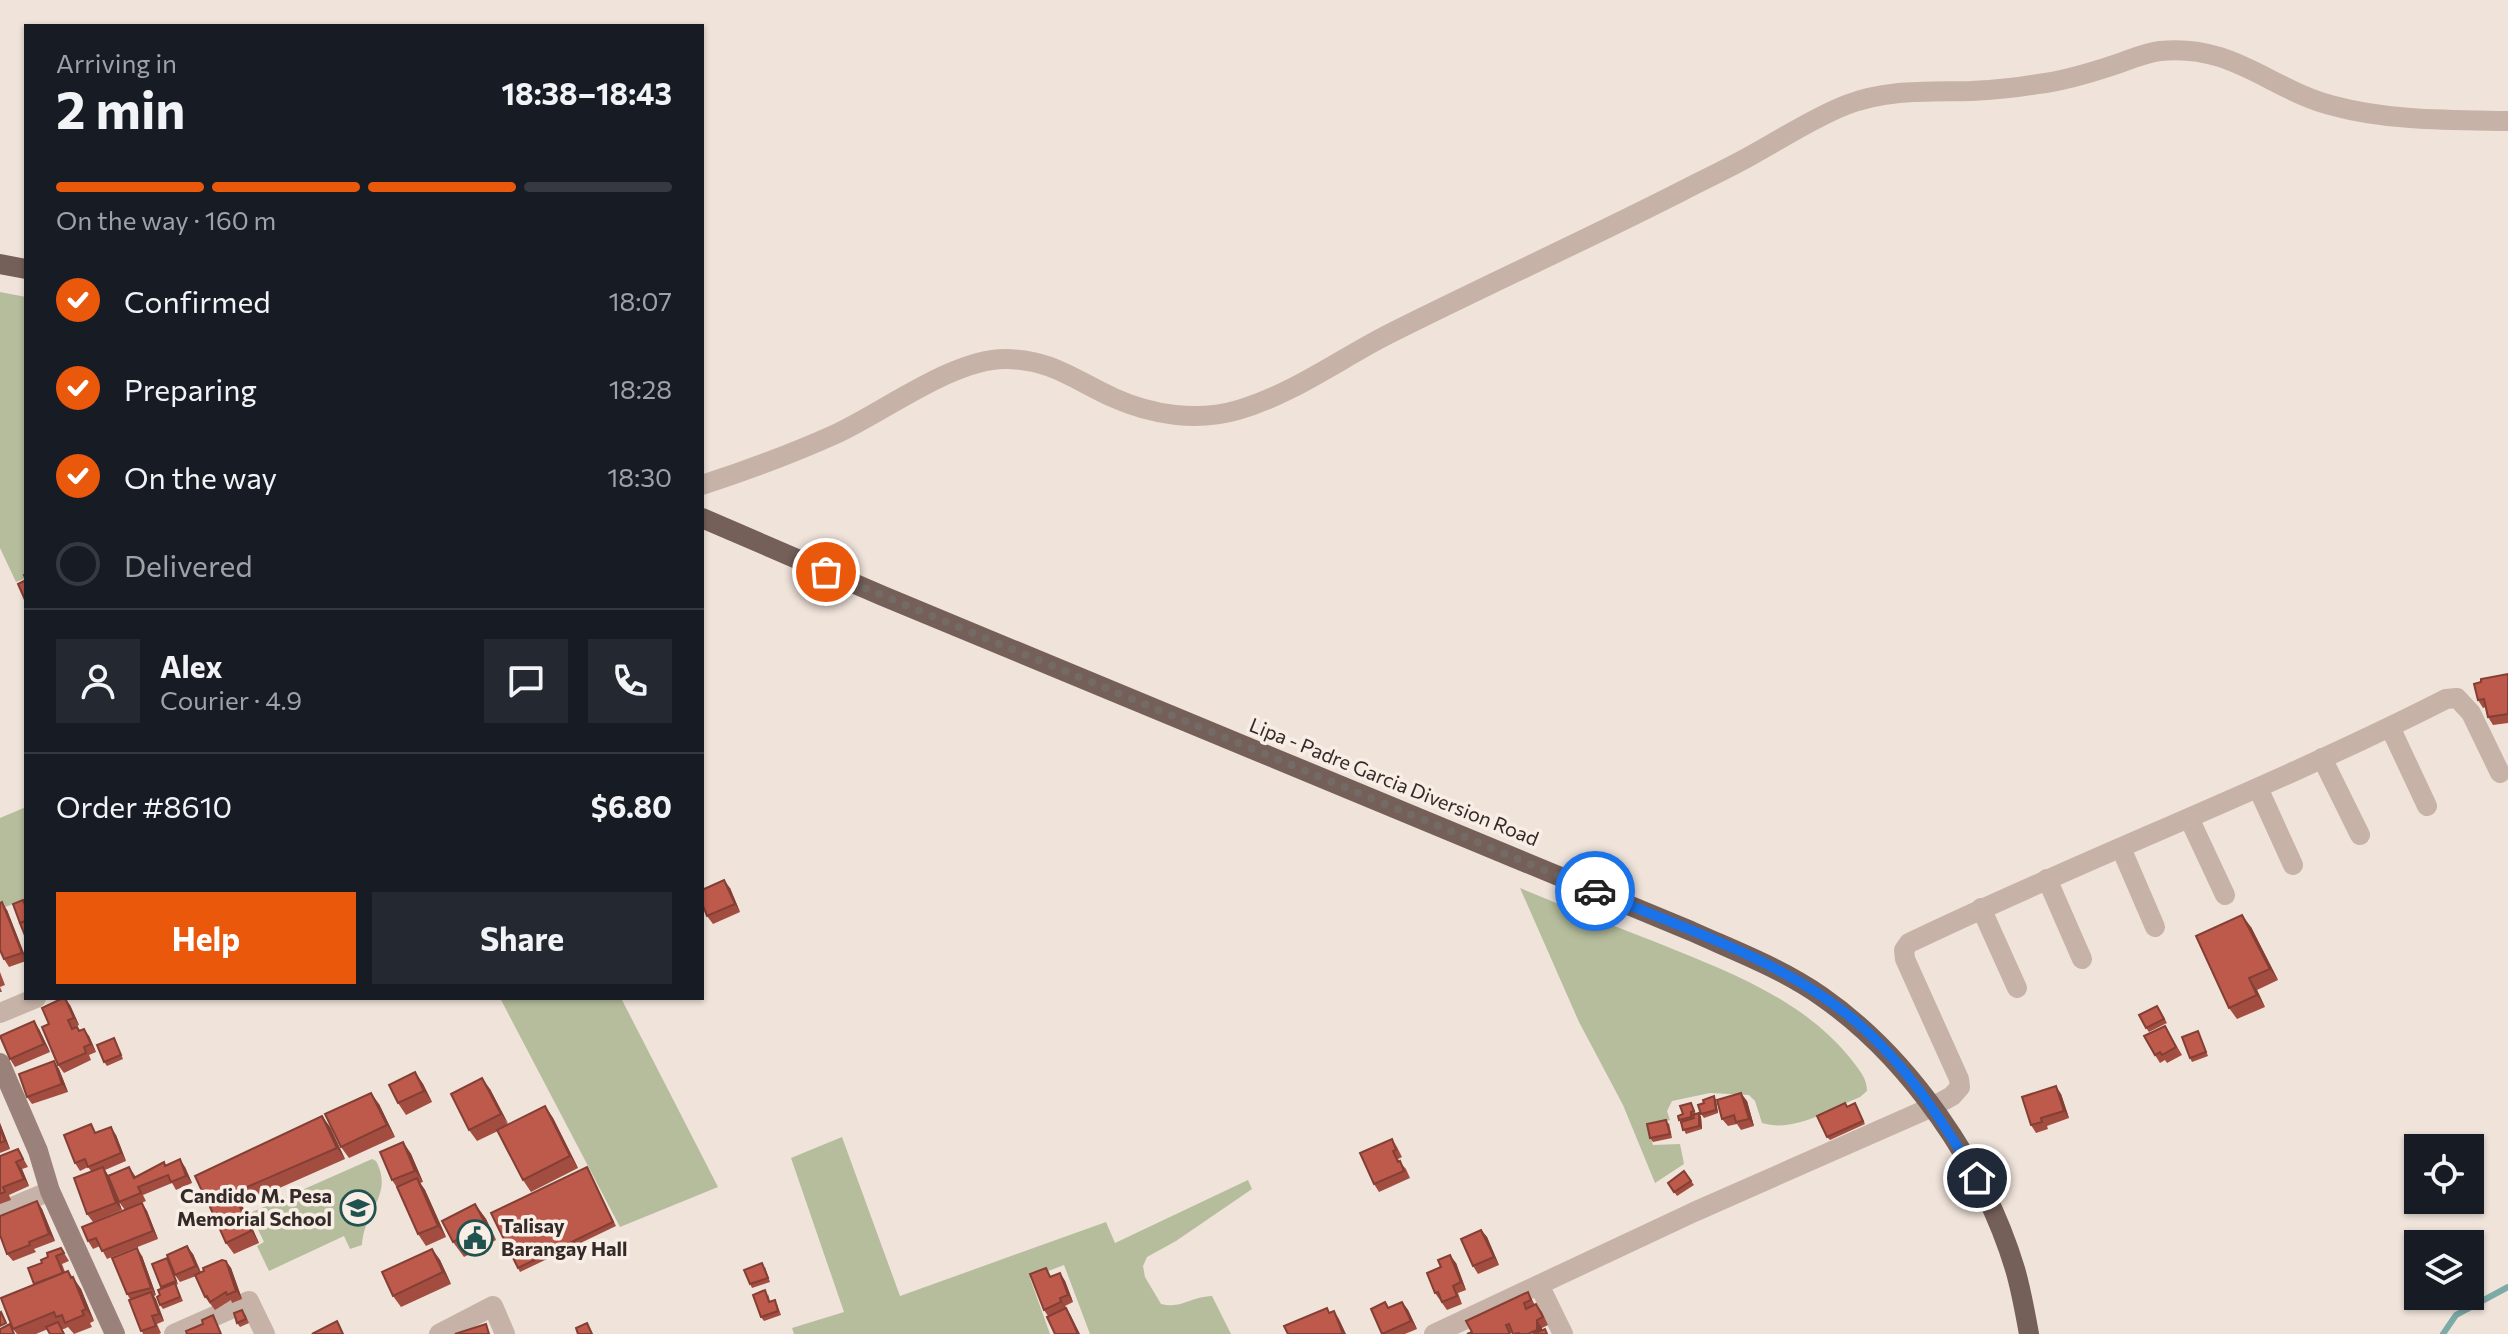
<!DOCTYPE html>
<html lang="en">
<head>
<meta charset="utf-8">
<style>
  :root { --surface:#171b24; --page:#242831; --text:#f1f3f6; --muted:#9ea1a6; --line:#363941; --accent:#ea580c }
  body { margin:0; font-family:Commissioner,sans-serif; background:var(--page); color:var(--text); height:100vh; display:flex; flex-direction:column; font-size:30px; white-space:nowrap }
  * { box-sizing:border-box; margin:0 }
  p { font-size:26px; color:var(--muted) }
  .icon { flex:none; width:44px; height:44px; fill:none; stroke:currentColor; stroke-width:2; stroke-linecap:round; stroke-linejoin:round }
  .map { position:relative; flex:1; overflow:hidden }
  .details { position:absolute; left:24px; top:24px; width:680px; height:976px; display:flex; flex-direction:column; background:var(--surface); border-radius:0px; box-shadow:0 2px 6px #0004 }
  .details>* { flex:none }
  .controls { position:absolute; left:2404px; top:1134px; display:grid; gap:16px }
  .controls a { display:grid; place-items:center; width:80px; height:80px; border-radius:0px; background:var(--surface); box-shadow:0 2px 6px #0004; font-size:40px }
  .pin { position:absolute; display:grid; place-items:center; width:68px; height:68px; color:#fff; margin:-34px; border:4px solid #fff; border-radius:50%; box-shadow:0 2px 8px #0007 }
  .courier { position:absolute; display:grid; place-items:center; width:80px; height:80px; margin:-40px; border:6px solid #1a73e8; border-radius:50%; background:#fff; color:#222; box-shadow:0 2px 10px #0007 }
  .headline em { font-style:normal; font-weight:700 }
  .headline div { display:flex; flex-direction:column-reverse }
  .headline { display:flex; align-items:center; justify-content:space-between; height:136px; padding:0 32px }
  h1 { font-size:52px; font-weight:700; line-height:60px }
  .bar { display:grid; grid-template-columns:repeat(4,1fr); gap:12px 8px; align-content:center; height:96px; padding:0 32px }
  .bar i { height:10px; border-radius:6px; background:var(--line) }
  .bar .selected { background:var(--accent) }
  .bar p { grid-column:span 4 }
  .line { display:flex; align-items:center; gap:20px; padding:0 32px; border-top:2px solid var(--line) }
  .line div { flex:1 }
  .round { display:grid; place-items:center; flex:none; width:84px; height:84px; border-radius:0px; background:var(--page) }
  ol { padding:0 32px; list-style:none }
  li { display:flex; align-items:center; gap:24px; height:88px }
  li p { margin-inline-start:auto }
  li .icon { padding:8px; border-radius:50%; background:var(--accent); color:#fff; stroke-width:4 }
  li:last-child { color:var(--muted) }
  li i { width:44px; height:44px; border:4px solid var(--line); border-radius:50% }
  .cta { display:flex; gap:16px; margin-top:auto; padding:16px 32px }
  .cta a { flex:1; height:92px; border-radius:0px; background:var(--accent); color:#fff; font-size:32px; font-weight:700; line-height:92px; text-align:center }
  .cta a+a { background:var(--page); color:var(--text) }
  .map>svg:first-child { display:block }
</style>
</head>
<body>
<div class="map">
<svg width="2508" height="1334" viewBox="0 0 2508 1334">
  <rect width="100%" height="100%" fill="#efe3da"/>
  <!-- green -->
  <g fill="#b6bd9c">
    <path d="M 0,292 L 26,297 L 26,578 L 16,582 L 0,548 Z"/>
    <path d="M 26,807 L 26,899 L 0,909 L 0,818 Z"/>
    <path d="M 1520,888 C 1566,907 1612,925 1658,943 C 1727,971 1803,999 1851,1059 C 1859,1070 1867,1078 1867,1091 L 1860,1097 C 1831,1109 1795,1133 1762,1123 L 1755,1101 L 1749,1095 L 1710,1093 L 1672,1101 L 1667,1111 L 1670,1120 L 1647,1126 L 1653,1145 L 1680,1144 L 1684,1164 L 1655,1183 L 1623,1105 L 1579,1022 Z"/>
    <path d="M 500,998 L 621,998 L 718,1187 L 620,1227 Z"/>
    <path d="M 842,1137 L 900,1296 L 1106,1222 L 1115,1243 L 1248,1180 L 1252,1189 L 1176,1241 L 1147,1257 L 1143,1266 L 1145,1277 L 1161,1304 C 1182,1309 1189,1297 1212,1296 L 1231,1334 L 1090,1334 L 1064,1265 L 1030,1278 L 1050,1334 L 794,1334 L 792,1328 L 844,1312 L 791,1158 Z"/>
    <path d="M 372,1159 L 376,1161 C 394,1195 364,1210 362,1245 L 350,1249 L 344,1236 L 269,1271 L 257,1246 L 264,1242 L 250,1213 Z"/>
  </g>
  <g fill="none" stroke-linecap="round" stroke-linejoin="round">
    <!-- stream -->
    <path stroke="#7caaa7" stroke-width="6" d="M 2443,1334 L 2456,1315 L 2508,1287"/>
    <!-- street -->
    <g stroke="#c6b2a7" stroke-width="20">
      <path d="M 702,485 C 748,470 794,453 838,433 C 885,411 955,358 1006,359 C 1053,360 1074,380 1114,398 C 1152,415 1197,422 1238,410 C 1290,395 1337,361 1385,336 C 1484,286 1584,241 1682,191 C 1705,179 1729,168 1752,155 C 1783,138 1813,118 1846,105 C 1887,89 1928,92 1971,91 C 1993,90 2016,88 2038,84 C 2064,81 2090,73 2114,65 C 2129,60 2144,53 2160,51 C 2233,43 2272,91 2334,106 C 2389,121 2451,120 2508,121"/>
      <path d="M 2390,727 L 2427,806"/>
      <path d="M 2322,758 L 2360,835"/>
      <path d="M 2258,788 L 2293,865"/>
      <path d="M 2189,818 L 2225,895"/>
      <path d="M 2121,848 L 2155,927"/>
      <path d="M 2047,879 L 2082,959"/>
      <path d="M 1981,908 L 2017,988"/>
      <path d="M 0,1013 L 36,998"/>
      <path d="M 0,1212 L 50,1191"/>
      <path d="M 1539,1285 L 1563,1334"/>
      <path d="M 174,1334 L 249,1301 L 265,1334"/>
      <path d="M 439,1334 L 493,1306 L 505,1334"/>
      <path d="M 1434,1334 L 1694,1212 L 1932,1107 L 1952,1096 L 1960,1087 L 1959,1079 L 1905,959 L 1904,950 L 1909,943 C 2086,858 2271,788 2446,699 L 2457,698 L 2471,713 L 2500,773"/>
    </g>
    <!-- secondary -->
    <path stroke="#9a8179" stroke-width="20" d="M 0,1063 L 38,1151 L 50,1191 L 115,1334"/>
    <!-- primary -->
    <g stroke="#755f59" stroke-width="20">
      <path d="M 0,264 L 26,269"/>
      <path d="M 702,518 L 883,596 L 1691,931 C 1735,951 1781,968 1821,996 C 1909,1057 1984,1166 2015,1269 C 2021,1289 2025,1312 2029,1334"/>
    </g>
  </g>
  <!-- wall -->
  <g fill="#a34d40">
    <path d="M 2508,674 L 2508,723 L 2493,725 L 2488,717 L 2486,707 L 2483,708 L 2478,700 L 2481,682 Z"/>
    <path d="M 730,888 L 740,912 L 713,924 L 707,916 Z"/>
    <path d="M 7,910 L 26,958 L 26,961 L 9,967 L 4,959 Z"/>
    <path d="M 2251,927 L 2278,980 L 2257,990 L 2265,1007 L 2237,1019 L 2229,1008 Z"/>
    <path d="M 0,972 L 5,985 L 0,987 L 2,992 L 0,992 Z"/>
    <path d="M 70,1005 L 79,1025 L 74,1028 L 77,1027 L 80,1030 L 89,1036 L 96,1052 L 89,1055 L 91,1060 L 64,1073 L 58,1065 L 49,1024 Z"/>
    <path d="M 2160,1010 L 2167,1023 L 2149,1032 L 2146,1028 Z"/>
    <path d="M 2165,1026 L 2182,1055 L 2167,1063 L 2165,1060 L 2160,1063 L 2155,1055 Z"/>
    <path d="M 39,1029 L 50,1052 L 15,1067 L 10,1059 Z"/>
    <path d="M 2198,1031 L 2208,1056 L 2192,1062 L 2190,1058 Z"/>
    <path d="M 116,1042 L 123,1059 L 107,1066 L 104,1062 Z"/>
    <path d="M 54,1061 L 59,1069 L 68,1092 L 32,1104 L 27,1097 Z"/>
    <path d="M 415,1072 L 423,1084 L 432,1102 L 406,1115 L 398,1103 Z"/>
    <path d="M 490,1089 L 508,1125 L 545,1106 L 553,1118 L 578,1168 L 531,1192 L 523,1180 L 498,1131 L 477,1141 L 469,1130 Z"/>
    <path d="M 2061,1094 L 2069,1118 L 2047,1126 L 2048,1129 L 2036,1133 L 2031,1125 Z"/>
    <path d="M 1716,1100 L 1718,1113 L 1704,1118 L 1701,1114 Z"/>
    <path d="M 1747,1101 L 1754,1126 L 1741,1130 L 1737,1124 L 1728,1126 L 1722,1119 Z"/>
    <path d="M 1691,1103 L 1696,1114 L 1699,1113 L 1701,1117 L 1702,1129 L 1686,1134 L 1679,1120 L 1683,1114 Z"/>
    <path d="M 1855,1103 L 1865,1124 L 1830,1140 L 1827,1137 L 1847,1107 Z"/>
    <path d="M 379,1104 L 395,1137 L 349,1158 L 341,1147 Z"/>
    <path d="M 322,1116 L 330,1127 L 345,1159 L 241,1205 L 259,1243 L 234,1254 L 226,1243 L 208,1204 Z"/>
    <path d="M 0,1123 L 10,1149 L 0,1153 Z"/>
    <path d="M 1669,1123 L 1672,1138 L 1653,1142 L 1650,1138 Z"/>
    <path d="M 97,1132 L 116,1135 L 126,1161 L 105,1170 L 108,1175 L 129,1167 L 136,1177 L 164,1162 L 166,1165 L 185,1167 L 192,1183 L 176,1190 L 172,1183 L 143,1195 L 146,1201 L 125,1210 L 142,1203 L 147,1211 L 158,1239 L 107,1259 L 100,1246 L 93,1249 L 88,1241 L 125,1210 L 119,1202 L 113,1186 L 122,1210 L 93,1222 L 87,1214 L 91,1171 L 88,1167 L 80,1171 L 75,1163 Z"/>
    <path d="M 1392,1139 L 1397,1147 L 1402,1157 L 1398,1159 L 1399,1161 L 1406,1169 L 1410,1178 L 1379,1192 L 1374,1184 Z"/>
    <path d="M 403,1142 L 411,1154 L 423,1182 L 420,1183 L 425,1190 L 446,1237 L 426,1246 L 418,1234 L 398,1189 L 392,1180 Z"/>
    <path d="M 18,1149 L 28,1167 L 22,1169 L 29,1186 L 9,1195 L 11,1200 L 0,1204 L 0,1156 Z"/>
    <path d="M 587,1167 L 616,1226 L 520,1272 L 518,1268 Z"/>
    <path d="M 1684,1171 L 1694,1185 L 1677,1196 L 1668,1183 Z"/>
    <path d="M 37,1201 L 42,1209 L 55,1241 L 34,1249 L 36,1252 L 13,1261 L 7,1254 Z"/>
    <path d="M 475,1204 L 486,1219 L 496,1240 L 464,1257 L 453,1242 Z"/>
    <path d="M 1481,1230 L 1487,1237 L 1499,1265 L 1478,1274 L 1473,1266 Z"/>
    <path d="M 61,1248 L 69,1261 L 62,1264 L 65,1272 L 73,1277 L 81,1289 L 94,1321 L 90,1323 L 92,1327 L 74,1334 L 68,1327 L 64,1329 L 60,1324 L 64,1329 L 48,1329 L 36,1334 L 17,1334 L 13,1329 L 34,1284 L 42,1263 Z"/>
    <path d="M 432,1249 L 440,1260 L 451,1284 L 401,1307 L 393,1296 Z"/>
    <path d="M 193,1254 L 201,1272 L 226,1261 L 231,1268 L 242,1299 L 232,1303 L 231,1300 L 215,1310 L 205,1297 L 196,1276 L 180,1282 L 175,1275 Z"/>
    <path d="M 142,1256 L 156,1295 L 154,1296 L 164,1321 L 157,1324 L 161,1333 L 159,1334 L 143,1334 L 130,1299 L 127,1294 Z"/>
    <path d="M 167,1258 L 178,1284 L 176,1285 L 183,1301 L 163,1309 L 160,1305 L 160,1295 Z"/>
    <path d="M 1456,1263 L 1466,1290 L 1458,1293 L 1462,1304 L 1447,1310 L 1435,1293 Z"/>
    <path d="M 765,1267 L 770,1282 L 752,1288 L 750,1284 Z"/>
    <path d="M 1060,1273 L 1065,1281 L 1073,1302 L 1065,1306 L 1071,1316 L 1048,1316 L 1044,1310 L 1052,1276 Z"/>
    <path d="M 1528,1292 L 1535,1305 L 1536,1304 L 1542,1312 L 1548,1325 L 1542,1328 L 1542,1330 L 1548,1334 L 1472,1332 Z"/>
    <path d="M 768,1294 L 770,1301 L 777,1304 L 781,1315 L 764,1321 L 761,1317 Z"/>
    <path d="M 1402,1302 L 1408,1310 L 1417,1329 L 1405,1334 L 1382,1334 Z"/>
    <path d="M 245,1314 L 249,1323 L 240,1327 L 237,1323 Z"/>
  </g>
  <!-- shaded-wall -->
  <g fill="#843f34">
    <path d="M 724,880 L 730,888 L 740,912 L 735,904 Z"/>
    <path d="M 2,902 L 7,910 L 26,959 L 22,953 Z"/>
    <path d="M 2242,915 L 2251,927 L 2278,980 L 2270,969 Z"/>
    <path d="M 2249,978 L 2257,990 L 2265,1007 L 2257,995 Z"/>
    <path d="M 65,998 L 70,1005 L 79,1025 L 74,1018 Z"/>
    <path d="M 34,1021 L 39,1029 L 50,1052 L 44,1044 Z"/>
    <path d="M 84,1029 L 89,1036 L 96,1052 L 91,1044 Z"/>
    <path d="M 54,1061 L 59,1069 L 68,1092 L 62,1084 Z"/>
    <path d="M 415,1072 L 423,1084 L 432,1102 L 424,1091 Z"/>
    <path d="M 482,1078 L 490,1089 L 509,1125 L 501,1114 Z"/>
    <path d="M 2056,1086 L 2061,1094 L 2069,1118 L 2064,1111 Z"/>
    <path d="M 371,1093 L 379,1104 L 395,1137 L 387,1125 Z"/>
    <path d="M 1741,1093 L 1747,1101 L 1754,1126 L 1749,1119 Z"/>
    <path d="M 1714,1096 L 1716,1100 L 1718,1113 L 1716,1110 Z"/>
    <path d="M 545,1106 L 553,1118 L 578,1168 L 570,1156 Z"/>
    <path d="M 1699,1113 L 1701,1117 L 1702,1129 L 1699,1126 Z"/>
    <path d="M 322,1116 L 330,1127 L 345,1159 L 337,1148 Z"/>
    <path d="M 0,1123 L 10,1149 L 5,1141 L 0,1128 Z"/>
    <path d="M 111,1127 L 116,1135 L 126,1161 L 121,1153 Z"/>
    <path d="M 403,1142 L 411,1154 L 423,1182 L 415,1171 Z"/>
    <path d="M 180,1159 L 185,1167 L 192,1183 L 186,1176 Z"/>
    <path d="M 16,1162 L 22,1169 L 29,1186 L 24,1179 Z"/>
    <path d="M 103,1167 L 108,1175 L 122,1210 L 116,1203 Z"/>
    <path d="M 417,1178 L 425,1190 L 446,1237 L 438,1226 Z"/>
    <path d="M 235,1196 L 243,1207 L 259,1243 L 251,1231 Z"/>
    <path d="M 37,1201 L 42,1209 L 55,1241 L 49,1234 Z"/>
    <path d="M 142,1203 L 147,1211 L 158,1239 L 153,1231 Z"/>
    <path d="M 475,1204 L 486,1219 L 496,1240 L 486,1225 Z"/>
    <path d="M 1481,1230 L 1487,1237 L 1499,1265 L 1494,1257 Z"/>
    <path d="M 187,1246 L 193,1254 L 201,1274 L 196,1266 Z"/>
    <path d="M 137,1248 L 142,1256 L 156,1295 L 151,1288 Z"/>
    <path d="M 432,1249 L 440,1260 L 451,1284 L 443,1272 Z"/>
    <path d="M 1450,1255 L 1456,1263 L 1466,1290 L 1461,1282 Z"/>
    <path d="M 226,1261 L 231,1268 L 242,1299 L 236,1291 Z"/>
    <path d="M 68,1271 L 81,1289 L 94,1321 L 86,1309 Z"/>
    <path d="M 1060,1273 L 1065,1281 L 1073,1302 L 1068,1295 Z"/>
    <path d="M 151,1292 L 156,1299 L 164,1321 L 159,1314 Z"/>
    <path d="M 1060,1298 L 1071,1316 L 1080,1334 L 1078,1334 Z"/>
    <path d="M 1402,1302 L 1408,1310 L 1417,1329 L 1411,1321 Z"/>
    <path d="M 1334,1311 L 1339,1319 L 1346,1334 L 1343,1334 Z"/>
    <path d="M 1537,1320 L 1542,1328 L 1543,1334 L 1540,1334 L 1537,1330 Z"/>
  </g>
  <!-- building -->
  <g fill="#bd5a4b" stroke="#843f34" stroke-width="2">
    <path d="M 26,574 L 26,602 L 18,584 L 26,580 L 24,575 Z"/>
    <path d="M 2508,674 L 2508,714 L 2488,717 L 2484,699 L 2478,700 L 2474,684 L 2481,682 L 2481,679 Z"/>
    <path d="M 724,880 L 735,904 L 707,916 L 702,903 L 702,890 Z"/>
    <path d="M 23,900 L 26,907 L 26,921 L 20,923 L 13,904 Z"/>
    <path d="M 2,902 L 22,953 L 4,959 L 0,950 L 0,903 Z"/>
    <path d="M 2242,915 L 2270,969 L 2249,978 L 2257,995 L 2229,1008 L 2196,936 Z"/>
    <path d="M 26,921 L 26,938 L 20,923 Z"/>
    <path d="M 63,998 L 65,998 L 74,1018 L 68,1020 L 72,1029 L 77,1027 L 79,1031 L 84,1029 L 91,1044 L 84,1047 L 86,1053 L 58,1065 L 42,1027 L 49,1024 L 42,1008 Z"/>
    <path d="M 2157,1006 L 2164,1019 L 2146,1028 L 2139,1015 Z"/>
    <path d="M 34,1021 L 44,1044 L 10,1059 L 0,1036 Z"/>
    <path d="M 2165,1026 L 2176,1047 L 2162,1055 L 2160,1052 L 2155,1055 L 2144,1036 Z"/>
    <path d="M 2198,1031 L 2206,1052 L 2190,1058 L 2182,1037 Z"/>
    <path d="M 114,1038 L 121,1055 L 104,1062 L 97,1045 Z"/>
    <path d="M 54,1061 L 62,1084 L 27,1097 L 19,1074 Z"/>
    <path d="M 415,1072 L 424,1091 L 398,1103 L 389,1085 Z"/>
    <path d="M 482,1078 L 501,1114 L 469,1130 L 451,1094 Z"/>
    <path d="M 2056,1086 L 2064,1111 L 2041,1118 L 2042,1122 L 2031,1125 L 2022,1097 Z"/>
    <path d="M 371,1093 L 387,1125 L 341,1147 L 325,1114 Z"/>
    <path d="M 1741,1093 L 1749,1119 L 1736,1122 L 1734,1115 L 1722,1119 L 1717,1100 Z"/>
    <path d="M 1714,1096 L 1716,1110 L 1701,1114 L 1698,1105 L 1704,1103 L 1703,1100 Z"/>
    <path d="M 1691,1103 L 1694,1111 L 1691,1112 L 1691,1117 L 1679,1120 L 1678,1116 L 1683,1114 L 1680,1106 Z"/>
    <path d="M 1845,1103 L 1847,1107 L 1855,1103 L 1863,1121 L 1827,1137 L 1817,1116 Z"/>
    <path d="M 545,1106 L 570,1156 L 523,1180 L 497,1130 Z"/>
    <path d="M 1699,1113 L 1699,1126 L 1683,1130 L 1681,1122 L 1694,1118 L 1693,1115 Z"/>
    <path d="M 322,1116 L 337,1148 L 208,1204 L 195,1176 Z"/>
    <path d="M 1666,1120 L 1670,1134 L 1650,1138 L 1647,1124 Z"/>
    <path d="M 91,1124 L 95,1133 L 111,1127 L 121,1153 L 88,1167 L 85,1159 L 75,1163 L 64,1135 Z"/>
    <path d="M 0,1128 L 5,1141 L 0,1143 Z"/>
    <path d="M 1392,1139 L 1396,1150 L 1393,1151 L 1398,1162 L 1400,1161 L 1404,1171 L 1374,1184 L 1360,1153 Z"/>
    <path d="M 403,1142 L 415,1171 L 392,1180 L 380,1152 Z"/>
    <path d="M 18,1149 L 23,1159 L 16,1162 L 24,1179 L 3,1187 L 5,1192 L 0,1194 L 0,1156 Z"/>
    <path d="M 180,1159 L 186,1176 L 171,1182 L 168,1175 L 138,1187 L 141,1193 L 119,1202 L 108,1176 L 129,1167 L 134,1178 L 164,1162 L 165,1166 Z"/>
    <path d="M 103,1167 L 116,1203 L 87,1214 L 74,1178 Z"/>
    <path d="M 587,1167 L 613,1222 L 518,1268 L 491,1213 Z"/>
    <path d="M 1684,1171 L 1691,1181 L 1674,1192 L 1668,1183 Z"/>
    <path d="M 417,1178 L 438,1226 L 418,1234 L 397,1187 Z"/>
    <path d="M 235,1196 L 251,1231 L 226,1243 L 210,1207 Z"/>
    <path d="M 37,1201 L 49,1234 L 29,1242 L 30,1245 L 7,1254 L 0,1235 L 0,1216 Z"/>
    <path d="M 142,1203 L 153,1231 L 102,1251 L 96,1238 L 88,1241 L 82,1227 Z"/>
    <path d="M 475,1204 L 486,1225 L 453,1242 L 442,1221 Z"/>
    <path d="M 1481,1230 L 1494,1257 L 1473,1266 L 1461,1239 Z"/>
    <path d="M 187,1246 L 196,1266 L 175,1275 L 167,1255 Z"/>
    <path d="M 61,1248 L 64,1253 L 56,1256 L 63,1273 L 34,1284 L 28,1268 L 42,1263 L 41,1260 L 48,1257 L 47,1253 Z"/>
    <path d="M 137,1248 L 151,1288 L 127,1294 L 112,1258 Z"/>
    <path d="M 432,1249 L 443,1272 L 393,1296 L 382,1272 Z"/>
    <path d="M 1450,1255 L 1461,1282 L 1453,1286 L 1457,1296 L 1442,1302 L 1438,1292 L 1435,1293 L 1427,1273 L 1441,1267 L 1438,1260 Z"/>
    <path d="M 167,1258 L 176,1281 L 161,1287 L 152,1264 Z"/>
    <path d="M 222,1260 L 226,1261 L 236,1291 L 227,1295 L 226,1292 L 210,1302 L 207,1296 L 205,1297 L 195,1275 L 204,1271 L 203,1268 Z"/>
    <path d="M 762,1263 L 768,1278 L 750,1284 L 744,1270 Z"/>
    <path d="M 1046,1268 L 1050,1277 L 1060,1273 L 1068,1295 L 1060,1298 L 1061,1302 L 1044,1310 L 1030,1274 Z"/>
    <path d="M 68,1271 L 71,1278 L 73,1277 L 86,1309 L 82,1311 L 84,1315 L 65,1323 L 62,1315 L 56,1317 L 54,1312 L 13,1329 L 1,1298 Z"/>
    <path d="M 175,1283 L 180,1297 L 160,1305 L 157,1297 L 160,1295 L 158,1290 Z"/>
    <path d="M 765,1290 L 769,1302 L 775,1300 L 778,1311 L 761,1317 L 753,1295 Z"/>
    <path d="M 151,1292 L 159,1314 L 152,1316 L 156,1326 L 141,1331 L 129,1300 Z"/>
    <path d="M 1528,1292 L 1531,1300 L 1524,1303 L 1526,1309 L 1536,1304 L 1543,1317 L 1537,1320 L 1537,1330 L 1528,1334 L 1520,1334 L 1519,1333 L 1513,1334 L 1509,1324 L 1506,1325 L 1510,1334 L 1467,1334 L 1472,1332 L 1466,1321 Z"/>
    <path d="M 1385,1302 L 1388,1308 L 1402,1302 L 1411,1321 L 1382,1334 L 1371,1309 Z"/>
    <path d="M 1066,1308 L 1078,1334 L 1055,1334 L 1047,1317 Z"/>
    <path d="M 1327,1308 L 1329,1313 L 1334,1311 L 1343,1334 L 1288,1334 L 1284,1326 Z"/>
    <path d="M 242,1310 L 246,1319 L 237,1323 L 234,1313 Z"/>
    <path d="M 1,1312 L 6,1323 L 0,1326 L 0,1313 Z"/>
    <path d="M 213,1315 L 221,1334 L 187,1334 L 186,1331 L 203,1324 L 202,1320 Z"/>
    <path d="M 337,1321 L 343,1334 L 312,1334 Z"/>
    <path d="M 58,1322 L 64,1334 L 50,1334 L 46,1327 Z"/>
    <path d="M 587,1323 L 592,1334 L 578,1334 L 576,1328 Z"/>
    <path d="M 10,1324 L 14,1334 L 0,1334 L 0,1329 Z"/>
    <path d="M 486,1324 L 489,1334 L 455,1334 Z"/>
    <path d="M 1545,1329 L 1547,1334 L 1533,1334 Z"/>
  </g>
  <g fill="none" stroke-linecap="round" stroke-linejoin="round">
    <!-- done -->
    <path stroke="#756b66" stroke-width="8" stroke-dasharray="0 14.4" d="M 826,572 L 1595,891"/>
    <!-- route -->
    <path stroke="#1a73e8" stroke-width="10" d="M 1595,891 C 1680,927 1775,957 1848,1015 C 1903,1059 1941,1119 1977,1178"/>
  </g>
  <!-- icons -->
  <defs>
    <symbol id="school-ring" viewBox="-11 -11 22 22"><circle r="9.5" fill="#f8eee6" stroke="#20524f" stroke-width="1.5"/><path d="M0-5L7-2L0 1L-7-2ZM-4 1L0 2.5L4 1V4Q0 6-4 4Z" fill="#20524f"/></symbol>
    <symbol id="civic-ring" viewBox="-11 -11 22 22"><circle r="9.5" fill="#f8eee6" stroke="#20524f" stroke-width="1.5"/><path d="M-.6-6.5H3V-4.5H.6V-3L4-1V1h2V6H-6V1h2V-1L-.6-3ZM-1.2 2.5V6h2.4V2.5Z" fill="#20524f"/></symbol>
  </defs>
  <g fill-rule="evenodd">
    <use href="#school-ring" x="338" y="1188" width="40" height="40"/>
    <use href="#civic-ring" x="455" y="1218" width="40" height="40"/>
  </g>
  <g text-anchor="middle" stroke-width="7" stroke-linejoin="round" paint-order="stroke">
    <!-- street labels -->
    <g font-size="20" fill="#342a27" stroke="#f8eee6">
      <text transform="translate(1394 782) rotate(22)" y="7">Lipa - Padre Garcia Diversion Road</text>
    </g>
    <!-- poi labels -->
    <g font-size="20" font-weight="bold" fill="#342a27" stroke="#f8eee6" text-anchor="end">
      <text x="332" y="1203">Candido M. Pesa<tspan x="332" dy="23">Memorial School</tspan></text>
      <text x="501" y="1233" text-anchor="start">Talisay<tspan x="501" dy="23">Barangay Hall</tspan></text>
    </g>
  </g>
</svg>
<div class="controls">
<a><svg class="icon" aria-label="locate" viewBox="0 0 24 24"><circle cx="12" cy="12" r="6"/><path d="M12 2v4M12 18v4M2 12h4M18 12h4"/></svg></a>
<a><svg class="icon" aria-label="layers" viewBox="0 0 24 24"><path d="M12 4l9 5-9 5-9-5zM3 14l9 5 9-5"/></svg></a>
</div>
<div class="pin" style="left:826px;top:572px;background:#ea580c"><svg class="icon" aria-label="bag" viewBox="0 0 24 24"><path d="M5 8h14l-1 12H6zM9 8a3 3 0 0 1 6 0"/></svg></div>
<div class="pin" style="left:1977px;top:1178px;background:#1f2937"><svg class="icon" aria-label="home" viewBox="0 0 24 24"><path d="M3 11l9-7 9 7M6 9v11h12V9"/></svg></div>
<div class="courier" style="left:1595px;top:891px"><svg class="icon" aria-label="car" viewBox="0 0 24 24"><path d="M5 17H2v-5l4-1 3-4h7l3 4 3 1v5h-3M9 17h6M6 11h13"/><circle cx="7" cy="17" r="2"/><circle cx="17" cy="17" r="2"/></svg></div>
<section class="details">
<div class="headline"><div><h1>2 min</h1><p>Arriving in</p></div><em>18:38–18:43</em></div>
<div class="bar"><i class="selected"></i><i class="selected"></i><i class="selected"></i><i></i><p>On the way · 160 m</p></div>
<ol>
<li><svg class="icon" aria-label="check" viewBox="0 0 24 24"><path d="M5 12l5 5 9-10"/></svg>Confirmed<p>18:07</p></li>
<li><svg class="icon" aria-label="check" viewBox="0 0 24 24"><path d="M5 12l5 5 9-10"/></svg>Preparing<p>18:28</p></li>
<li><svg class="icon" aria-label="check" viewBox="0 0 24 24"><path d="M5 12l5 5 9-10"/></svg>On the way<p>18:30</p></li>
<li><i></i>Delivered</li>
</ol>
<div class="line" style="height:144px"><a class="round"><svg class="icon" aria-label="person" viewBox="0 0 24 24"><circle cx="12" cy="8" r="4"/><path d="M4 21q1-7 8-7t8 7"/></svg></a><div><b>Alex</b><p>Courier · 4.9</p></div><a class="round"><svg class="icon" aria-label="chat" viewBox="0 0 24 24"><path d="M4 5h16v11H9l-5 4z"/></svg></a><a class="round"><svg class="icon" aria-label="phone" viewBox="0 0 24 24"><path d="M5 4h4l2 5-3 2q2 4 5 5l2-3 5 2v4C11 20 4 13 5 4z"/></svg></a></div>
<div class="line" style="height:104px"><div>Order #8610</div><b>$6.80</b></div>
<div class="cta"><a>Help</a><a>Share</a></div>
</section>
</div>
</body>
</html>
